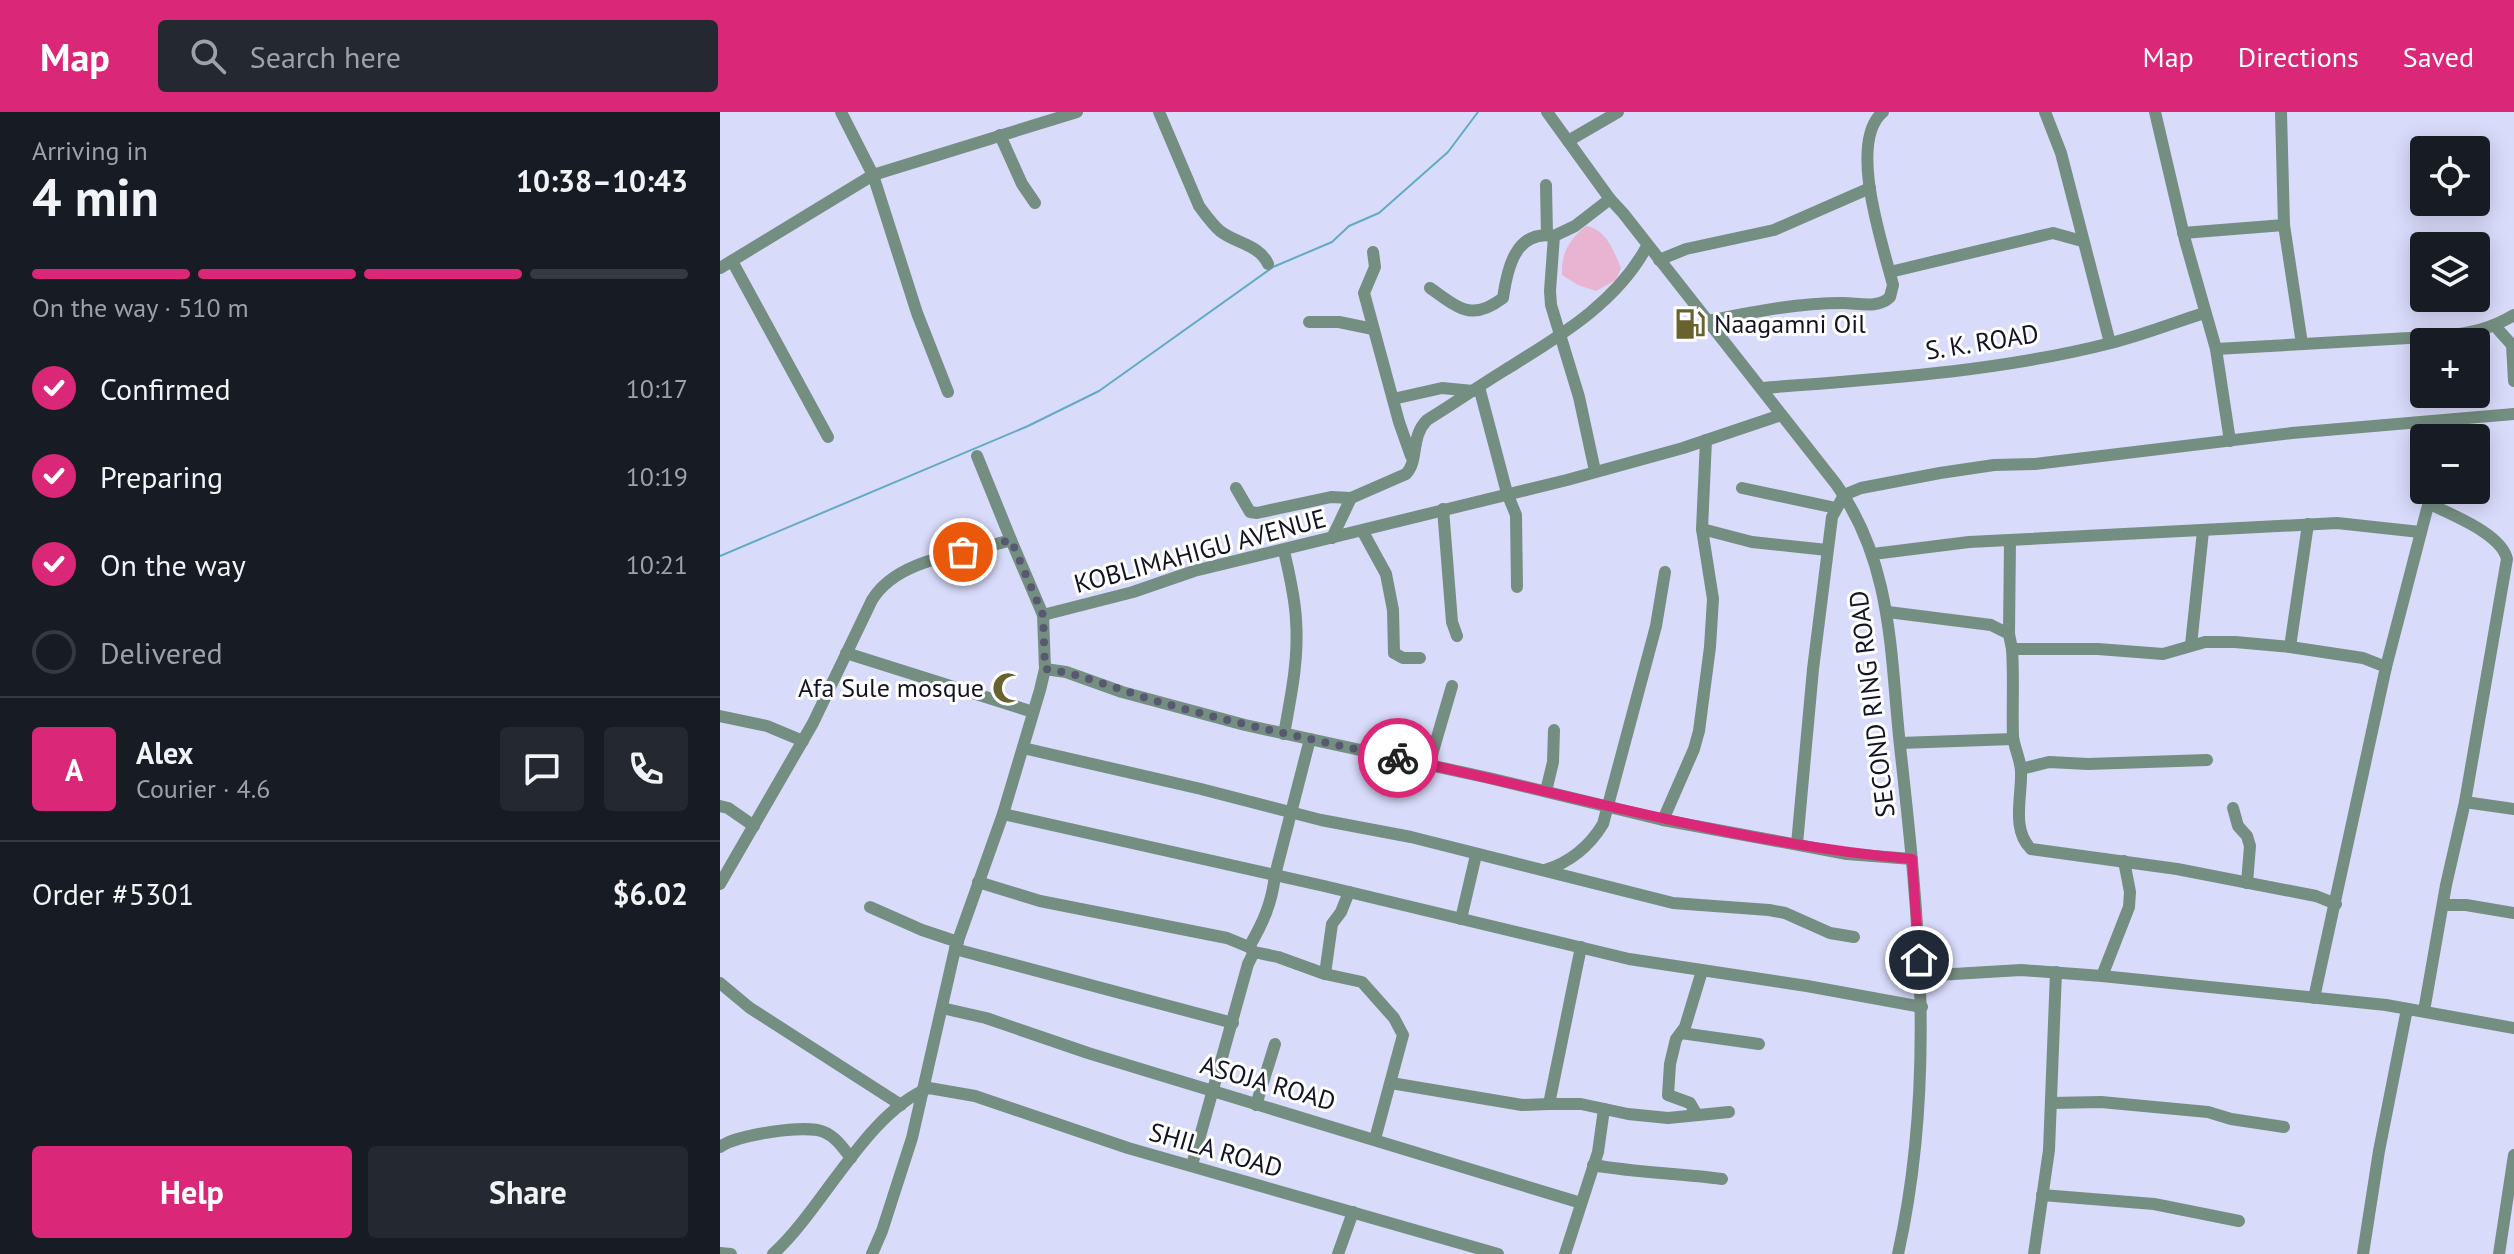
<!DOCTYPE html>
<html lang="en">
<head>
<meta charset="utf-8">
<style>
  :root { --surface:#171b24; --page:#242831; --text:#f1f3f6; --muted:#9ea1a6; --line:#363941; --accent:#db2777 }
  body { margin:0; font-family:"PT Sans",sans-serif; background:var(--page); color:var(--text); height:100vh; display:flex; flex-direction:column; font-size:30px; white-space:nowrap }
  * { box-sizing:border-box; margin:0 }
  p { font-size:26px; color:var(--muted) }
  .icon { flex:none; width:44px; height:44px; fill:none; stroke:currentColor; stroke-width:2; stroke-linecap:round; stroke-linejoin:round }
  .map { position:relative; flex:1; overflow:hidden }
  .side { display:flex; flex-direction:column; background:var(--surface); width:720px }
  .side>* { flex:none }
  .fabs { position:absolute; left:1690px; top:24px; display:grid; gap:16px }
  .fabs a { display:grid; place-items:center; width:80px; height:80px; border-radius:8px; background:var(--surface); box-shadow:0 4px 20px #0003; font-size:40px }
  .pin { position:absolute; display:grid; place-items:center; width:68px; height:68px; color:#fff; margin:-34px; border:4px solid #fff; border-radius:50%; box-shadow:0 2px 8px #0007 }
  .courier { position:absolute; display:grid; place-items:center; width:80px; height:80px; margin:-40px; border:6px solid #db2777; border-radius:50%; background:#fff; color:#222; box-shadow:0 2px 10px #0007 }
  .head em { font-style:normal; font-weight:600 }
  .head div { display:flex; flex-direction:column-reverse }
  .head { display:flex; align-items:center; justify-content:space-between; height:136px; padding:0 32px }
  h1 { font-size:52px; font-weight:600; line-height:60px }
  .bar { display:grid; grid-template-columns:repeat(4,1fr); gap:12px 8px; align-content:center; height:96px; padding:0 32px }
  .bar i { height:10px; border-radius:6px; background:var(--line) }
  .bar .on { background:var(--accent) }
  .bar p { grid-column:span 4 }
  .line { display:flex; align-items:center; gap:20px; padding:0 32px; border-top:2px solid var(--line) }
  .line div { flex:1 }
  .round { display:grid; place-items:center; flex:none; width:84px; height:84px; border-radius:8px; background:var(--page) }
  ol { padding:0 32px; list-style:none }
  li { display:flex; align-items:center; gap:24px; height:88px }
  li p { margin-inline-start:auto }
  li .icon { padding:8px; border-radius:50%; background:var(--accent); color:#fff; stroke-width:4 }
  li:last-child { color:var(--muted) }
  li i { width:44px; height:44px; border:4px solid var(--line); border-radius:50% }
  .primary-button { display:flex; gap:16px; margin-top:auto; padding:16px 32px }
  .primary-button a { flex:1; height:92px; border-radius:8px; background:var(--accent); color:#fff; font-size:32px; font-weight:600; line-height:92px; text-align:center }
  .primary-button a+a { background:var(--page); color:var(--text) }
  header { display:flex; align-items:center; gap:48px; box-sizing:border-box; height:112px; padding:0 40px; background:var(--accent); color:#fff }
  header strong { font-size:38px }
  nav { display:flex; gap:44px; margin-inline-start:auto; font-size:28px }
  .search { width:560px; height:72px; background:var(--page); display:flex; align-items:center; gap:20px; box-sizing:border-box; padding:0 28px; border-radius:8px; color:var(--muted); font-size:30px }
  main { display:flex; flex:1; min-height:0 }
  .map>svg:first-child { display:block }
</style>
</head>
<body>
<header>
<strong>Map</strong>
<div class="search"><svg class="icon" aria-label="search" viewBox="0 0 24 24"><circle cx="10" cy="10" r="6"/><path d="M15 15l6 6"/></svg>Search here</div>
<nav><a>Map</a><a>Directions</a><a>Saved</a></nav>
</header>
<main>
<section class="side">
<div class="head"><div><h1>4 min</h1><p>Arriving in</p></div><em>10:38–10:43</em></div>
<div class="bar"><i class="on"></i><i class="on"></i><i class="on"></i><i></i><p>On the way · 510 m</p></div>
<ol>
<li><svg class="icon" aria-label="check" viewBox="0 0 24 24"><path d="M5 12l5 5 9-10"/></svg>Confirmed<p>10:17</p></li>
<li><svg class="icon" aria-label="check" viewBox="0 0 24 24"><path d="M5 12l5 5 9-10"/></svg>Preparing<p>10:19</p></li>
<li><svg class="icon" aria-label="check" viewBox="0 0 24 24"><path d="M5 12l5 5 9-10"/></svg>On the way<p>10:21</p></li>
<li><i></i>Delivered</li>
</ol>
<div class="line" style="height:144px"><b class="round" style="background:var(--accent);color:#fff">A</b><div><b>Alex</b><p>Courier · 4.6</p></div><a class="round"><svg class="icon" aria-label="chat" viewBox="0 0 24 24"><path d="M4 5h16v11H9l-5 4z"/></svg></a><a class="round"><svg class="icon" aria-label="phone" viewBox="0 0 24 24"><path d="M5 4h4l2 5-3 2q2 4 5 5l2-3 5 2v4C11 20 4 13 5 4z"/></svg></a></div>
<div class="line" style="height:104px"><div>Order #5301</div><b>$6.02</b></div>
<div class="primary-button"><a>Help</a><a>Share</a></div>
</section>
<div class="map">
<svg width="1794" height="1142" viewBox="0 0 1794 1142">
  <rect width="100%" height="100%" fill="#d9dbfb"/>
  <!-- green -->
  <path fill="#e8b4d2" d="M 866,114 C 886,117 894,139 901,156 L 896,168 L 876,179 L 858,173 L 842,163 C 841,141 849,128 866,114 Z"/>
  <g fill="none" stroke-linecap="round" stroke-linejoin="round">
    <!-- stream -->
    <path stroke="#63aac3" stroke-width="2" d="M 0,444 L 308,314 L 379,279 L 553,155 L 612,130 L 629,114 L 659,101 L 728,40 L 758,0"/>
    <!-- minor -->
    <g stroke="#748f81" stroke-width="12">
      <path d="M 121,0 L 153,63 L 197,201 L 228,280"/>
      <path d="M 439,0 L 479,94 C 485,102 492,112 500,119 C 515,131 540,133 548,152"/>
      <path d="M 827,0 L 890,87 L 903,101 L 1116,372 C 1173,452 1170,541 1180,634 C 1199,804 1216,972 1178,1142"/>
      <path d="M 1325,0 L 1341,41 L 1390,231"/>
      <path d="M 1435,0 L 1465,128 L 1496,237 L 1510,329"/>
      <path d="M 1561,0 L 1564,113 L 1582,232"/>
      <path d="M 280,23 L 302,72 L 315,91"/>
      <path d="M 848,29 L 898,0"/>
      <path d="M 826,73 L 827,123"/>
      <path d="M 1463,121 L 1564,113"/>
      <path d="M 653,140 L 655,155 L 644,181 L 679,310 L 691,344"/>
      <path d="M 939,148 L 966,137 L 1054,118 L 1150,76"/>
      <path d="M 12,149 L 108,325"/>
      <path d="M 0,156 L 153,63 L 357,0"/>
      <path d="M 1170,160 L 1333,121 L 1362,129"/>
      <path d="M 710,176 C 739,196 751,210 783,186 C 787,158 795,117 834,124"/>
      <path d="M 988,209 C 1033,200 1076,191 1123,191 C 1139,191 1158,197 1170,185 L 1173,173 C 1163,133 1127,30 1163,0"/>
      <path d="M 589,210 L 619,210 L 653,217"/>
      <path d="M 1775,214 L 1792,233 L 1794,269"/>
      <path d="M 1496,237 L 1724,224 C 1751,221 1771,217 1794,203"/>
      <path d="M 759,275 L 787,381 L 796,403 L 797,475"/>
      <path d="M 1042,276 C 1158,267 1277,260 1391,231 C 1423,223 1453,211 1484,201"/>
      <path d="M 673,287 L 722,276 L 753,279"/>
      <path d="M 1729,326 L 1735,307"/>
      <path d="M 257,344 L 291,428"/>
      <path d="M 875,359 L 859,285 L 831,193 L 830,179 L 834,124 L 855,114 L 890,87"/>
      <path d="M 516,376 L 530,400 L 537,401 L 611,385 L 631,386 L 686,362 C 699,349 690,325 707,308 C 733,292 759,274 785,258 C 838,225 897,191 927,134"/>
      <path d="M 1022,376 L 1116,396"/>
      <path d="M 723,397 L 732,510 L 737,524"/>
      <path d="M 982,417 L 1032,430 L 1107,438"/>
      <path d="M 643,420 L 666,462 L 673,498 L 674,541 L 683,546 L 700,546"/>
      <path d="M 612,426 L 631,386"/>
      <path d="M 1153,442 L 1249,430 L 1617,411 L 1700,420"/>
      <path d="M 1168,500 L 1271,513 L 1289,522 L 1292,537 L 1378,537 L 1443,542 L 1485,530 L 1515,530 L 1570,535 L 1643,546 L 1666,555"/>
      <path d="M 1289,522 L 1290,428"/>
      <path d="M 1471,533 L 1483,419"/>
      <path d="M 1570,535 L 1588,412"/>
      <path d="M 1292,537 C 1294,566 1292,595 1293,624 C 1294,636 1301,648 1301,660 C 1302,685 1291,717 1311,737 L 1457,757 L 1596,784 L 1616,792"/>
      <path d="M 126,541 L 313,600"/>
      <path d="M 325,557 L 346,560 L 402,580 L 525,613 L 769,666 L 943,708 L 1127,742 L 1192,747"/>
      <path d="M 0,604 L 47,614 L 83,629"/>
      <path d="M 564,622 C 571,584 579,546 576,508 C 575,485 569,461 564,439"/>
      <path d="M 1180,631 L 1293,627"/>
      <path d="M 303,636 L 481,677 L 601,708 L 691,725 L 953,791 L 1049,798 L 1065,801 L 1110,821 L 1134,825"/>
      <path d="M 709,653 L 732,574"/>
      <path d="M 1301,657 L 1329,650 L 1368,652 L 1487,648"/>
      <path d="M 826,679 L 833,650 L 834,618"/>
      <path d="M 1745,690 L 1794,697"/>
      <path d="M 0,694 L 8,696 L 34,714"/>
      <path d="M 1513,696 L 1518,714 L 1527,724 L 1530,734 L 1527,771"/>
      <path d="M 283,702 L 604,774 L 909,847 L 1087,874 L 1202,895"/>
      <path d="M 943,708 L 974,637 L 979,619 L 990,535 L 993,487 L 982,417 L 986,328"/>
      <path d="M 1077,732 L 1093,557 L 1112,405 L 1124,383 L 1141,376 L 1220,361 L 1274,353 L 1315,352 L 1572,321 L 1794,302"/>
      <path d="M 825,758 C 851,750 869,735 883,712 L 936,514 L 945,460"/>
      <path d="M 258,770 L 320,789 L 507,826 L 529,835 L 534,840 L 558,845 L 605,862 L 642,870 L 674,906 L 683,923 L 655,1027"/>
      <path d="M 0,772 L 93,611 L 152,488 C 178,445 246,442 291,428 L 323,503 L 413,480 L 474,459 L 847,368 L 963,336 L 1061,303"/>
      <path d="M 1724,793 L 1746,793 L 1794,801"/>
      <path d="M 150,795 L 202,818 L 238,830"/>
      <path d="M 741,807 L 756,743"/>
      <path d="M 529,835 C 543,811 552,791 555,763 L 590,627"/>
      <path d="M 861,835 L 829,992 L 861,992 L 908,1002 L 948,1006 L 1009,1000"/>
      <path d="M 235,837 L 513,911"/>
      <path d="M 605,862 L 612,812 L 621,800 L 629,780"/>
      <path d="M 1200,864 L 1301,858 L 1382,864 L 1666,893 L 1794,916"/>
      <path d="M 1382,864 L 1409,795 L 1410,780 L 1404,749"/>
      <path d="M 0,871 L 30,896 L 181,993"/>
      <path d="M 1594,886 L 1666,555 L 1712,378"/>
      <path d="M 222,896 L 266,906 L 368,941 L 861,1091"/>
      <path d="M 1704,899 L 1726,773 L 1745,690 L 1787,447 C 1781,421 1731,403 1708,391"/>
      <path d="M 961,921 L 1039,932"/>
      <path d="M 671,971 L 802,993 L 829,992"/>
      <path d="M 1331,991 L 1381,990 L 1488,1000 L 1511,1007 L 1564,1015"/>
      <path d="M 536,993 L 555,932"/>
      <path d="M 977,1003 L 970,991 L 948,983 L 950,952 L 956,927 L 965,915 L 982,859"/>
      <path d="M 0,1035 C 15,1023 86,1012 104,1020 C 116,1025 123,1036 131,1046"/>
      <path d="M 472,1053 L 528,852 L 534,840"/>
      <path d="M 873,1053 C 917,1061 959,1061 1002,1067"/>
      <path d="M 1322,1083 L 1434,1092 L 1519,1109"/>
      <path d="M 0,1141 L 11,1142"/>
      <path d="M 53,1142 C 103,1097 146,1001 209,976 L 255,984 L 408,1036 L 778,1142"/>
      <path d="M 152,1142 L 162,1119 L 192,1026 L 235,837 L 283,702 L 320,578 L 325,557 L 323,503"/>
      <path d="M 618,1142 L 633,1100"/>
      <path d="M 845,1142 L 878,1040 L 884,997"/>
      <path d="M 1314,1142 L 1329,1038 L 1336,860"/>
      <path d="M 1643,1142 L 1659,1039 L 1687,897"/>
      <path d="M 1779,1142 L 1794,1043"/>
    </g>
  </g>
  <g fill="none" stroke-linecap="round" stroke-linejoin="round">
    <!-- done -->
    <path stroke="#585970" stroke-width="8" stroke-dasharray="0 14.4" d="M 243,440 L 291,428 L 323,503 L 325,557 C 361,561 407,581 443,591 C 521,613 599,629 678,646"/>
    <!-- route -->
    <path stroke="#db2777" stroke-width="10" d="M 678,646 C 849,682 1018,732 1192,747 L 1199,848"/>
  </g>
  <!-- icons -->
  <defs>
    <symbol id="fuel-bare" viewBox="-9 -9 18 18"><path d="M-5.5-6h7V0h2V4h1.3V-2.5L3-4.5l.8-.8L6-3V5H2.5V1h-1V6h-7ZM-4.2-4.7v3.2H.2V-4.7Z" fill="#68622f" stroke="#fff" stroke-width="2.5" paint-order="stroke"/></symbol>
    <symbol id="mosque-bare" viewBox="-9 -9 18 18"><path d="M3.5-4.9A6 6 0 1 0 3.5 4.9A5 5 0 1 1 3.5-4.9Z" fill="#68622f" stroke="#fff" stroke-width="2.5" paint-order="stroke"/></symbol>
  </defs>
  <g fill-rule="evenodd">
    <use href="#fuel-bare" x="948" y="190" width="44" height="44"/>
    <use href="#mosque-bare" x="266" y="554" width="44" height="44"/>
  </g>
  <g text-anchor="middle" stroke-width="6" stroke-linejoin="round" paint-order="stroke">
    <!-- poi labels -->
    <g font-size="26" fill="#131325" stroke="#fff" text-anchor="start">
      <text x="994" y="221">Naagamni Oil</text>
      <text x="264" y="585" text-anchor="end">Afa Sule mosque</text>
    </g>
    <!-- street labels -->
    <g font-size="26" fill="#131325" stroke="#fff">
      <text transform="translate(1262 230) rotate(-9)" y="9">S. K. ROAD</text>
      <text transform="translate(480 439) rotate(-15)" y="9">KOBLIMAHIGU AVENUE</text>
      <text transform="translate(1152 592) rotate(-97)" y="9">SECOND RING ROAD</text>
      <text transform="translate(548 971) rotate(16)" y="9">ASOJA ROAD</text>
      <text transform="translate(496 1038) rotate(16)" y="9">SHILA ROAD</text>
    </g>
  </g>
</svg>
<div class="fabs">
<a><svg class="icon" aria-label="locate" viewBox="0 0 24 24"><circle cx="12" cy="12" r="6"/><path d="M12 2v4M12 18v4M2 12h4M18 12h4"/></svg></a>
<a><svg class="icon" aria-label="layers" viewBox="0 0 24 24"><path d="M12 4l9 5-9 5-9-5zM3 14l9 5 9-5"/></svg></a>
<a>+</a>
<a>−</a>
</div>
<div class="pin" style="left:243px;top:440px;background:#ea580c"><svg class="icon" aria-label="bag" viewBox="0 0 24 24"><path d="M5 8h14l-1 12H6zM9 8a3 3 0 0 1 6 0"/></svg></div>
<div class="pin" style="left:1199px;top:848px;background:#1f2937"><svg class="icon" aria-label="home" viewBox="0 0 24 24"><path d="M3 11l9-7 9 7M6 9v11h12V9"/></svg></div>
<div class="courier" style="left:678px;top:646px"><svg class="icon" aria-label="bike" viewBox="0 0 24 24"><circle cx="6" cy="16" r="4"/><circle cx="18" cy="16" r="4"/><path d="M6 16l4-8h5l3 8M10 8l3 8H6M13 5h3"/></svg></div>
</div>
</main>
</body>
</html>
